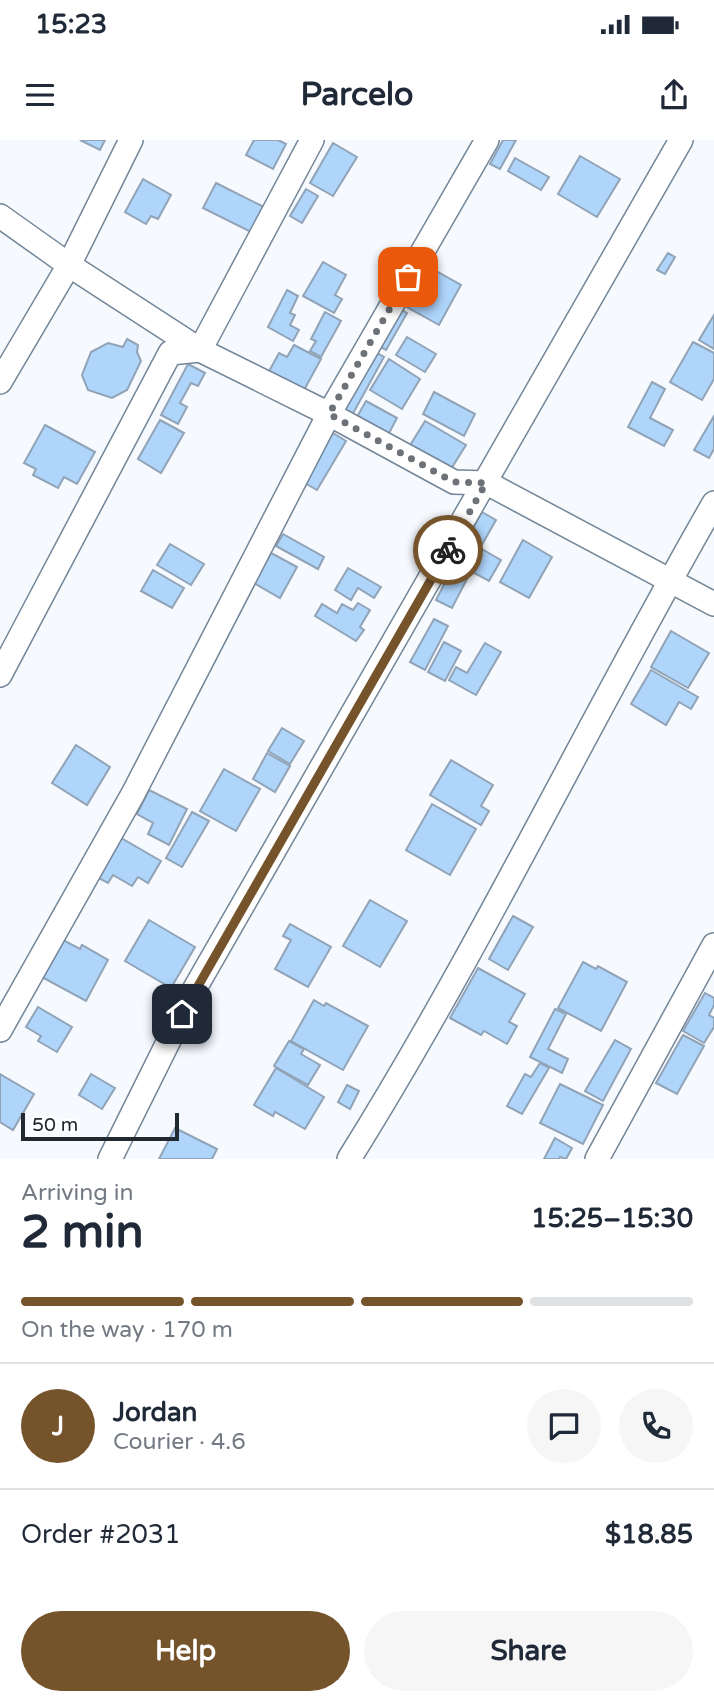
<!DOCTYPE html>
<html lang="en">
<head>
<meta charset="utf-8">
<style>
  :root { --surface:#fff; --page:#f6f6f7; --text:#1f2937; --muted:#747a83; --line:#e0e1e3; --accent:#75532b }
  body { margin:0; font-family:"Varela Round",sans-serif; background:var(--page); color:var(--text); height:100vh; display:flex; flex-direction:column; font-size:26px; white-space:nowrap }
  * { box-sizing:border-box; margin:0 }
  p { font-size:23px; color:var(--muted) }
  .icon { flex:none; width:38px; height:38px; fill:none; stroke:currentColor; stroke-width:2; stroke-linecap:round; stroke-linejoin:round }
  .map { position:relative; height:1019px; overflow:hidden }
  .sheet { display:flex; flex-direction:column; background:var(--surface); flex:1 }
  .sheet>* { flex:none }
  .scale { position:absolute; left:21px; bottom:18px; width:158px; box-sizing:border-box; padding-left:7px; border:4px solid #212930; border-top:0; font-size:19px; line-height:24px; white-space:nowrap; color:#212930; -webkit-text-stroke:5px #fff; paint-order:stroke }
  .pin { position:absolute; display:grid; place-items:center; width:60px; height:60px; color:#fff; margin:-30px; border-radius:14px; box-shadow:0 4px 10px #0006 }
  .courier { position:absolute; display:grid; place-items:center; width:70px; height:70px; margin:-35px; border:5px solid #75532b; border-radius:50%; background:#fff; color:#222; box-shadow:0 2px 9px #0007 }
  .summary em { font-style:normal; font-weight:700 }
  .summary div { display:flex; flex-direction:column-reverse }
  .summary { display:flex; align-items:center; justify-content:space-between; height:119px; padding:0 21px }
  h1 { font-size:46px; font-weight:700; line-height:52px }
  .bar { display:grid; grid-template-columns:repeat(4,1fr); gap:10px 7px; align-content:center; height:84px; padding:0 21px }
  .bar i { height:9px; border-radius:5px; background:var(--line) }
  .bar .selected { background:var(--accent) }
  .bar p { grid-column:span 4 }
  .line { display:flex; align-items:center; gap:18px; padding:0 21px; border-top:2px solid var(--line) }
  .line div { flex:1 }
  .round { display:grid; place-items:center; flex:none; width:74px; height:74px; border-radius:37px; background:var(--page) }
  .action { display:flex; gap:14px; margin-top:auto; padding:14px 21px }
  .action a { flex:1; height:80px; border-radius:42px; background:var(--accent); color:#fff; font-size:28px; font-weight:700; line-height:80px; text-align:center }
  .action a+a { background:var(--page); color:var(--text) }
  .status { display:flex; justify-content:space-between; align-items:center; height:49px; padding:0 35px; background:var(--surface); direction:ltr }
  .status svg { height:19px; fill:currentColor }
  header { display:flex; justify-content:space-between; align-items:center; height:91px; padding:0 21px; background:var(--surface); font-size:32px; font-weight:700 }
  .map>svg:first-child { display:block }
</style>
</head>
<body>
<div class="status"><b>15:23</b><svg viewBox="0 0 49 12"><path d="M0 12V9h3v3zM5 12V6h3v6zM10 12V3h3v9zM15 12V0h3v12zM26 1h20v11H26zM47 4h2v5h-2z"/></svg></div>
<header><svg class="icon" aria-label="menu" viewBox="0 0 24 24"><path d="M4 6h16M4 12h16M4 18h16"/></svg>Parcelo<svg class="icon" aria-label="share" viewBox="0 0 24 24"><path d="M12 15V3M7 8l5-5 5 5M5 13v7h14v-7"/></svg></header>
<div class="map">
<svg width="714" height="1019" viewBox="0 0 714 1019">
  <rect width="100%" height="100%" fill="#f6faff"/>
  <!-- building -->
  <g fill="#afd5fb" stroke="#91a3b6" stroke-width="2">
    <path d="M 80,0 L 105,0 L 100,10 Z"/>
    <path d="M 254,0 L 278,0 L 286,4 L 273,29 L 246,15 Z"/>
    <path d="M 503,0 L 516,0 L 500,29 L 490,24 Z"/>
    <path d="M 333,3 L 357,17 L 333,56 L 310,43 Z"/>
    <path d="M 580,16 L 620,39 L 597,77 L 558,54 Z"/>
    <path d="M 515,18 L 549,37 L 541,50 L 508,31 Z"/>
    <path d="M 143,39 L 171,55 L 158,79 L 151,76 L 146,84 L 125,72 Z"/>
    <path d="M 216,43 L 264,67 L 251,92 L 203,68 Z"/>
    <path d="M 306,49 L 318,56 L 302,83 L 290,76 Z"/>
    <path d="M 668,113 L 675,117 L 665,134 L 657,130 Z"/>
    <path d="M 323,122 L 346,135 L 335,155 L 342,159 L 334,173 L 303,156 Z"/>
    <path d="M 429,127 L 461,145 L 439,185 L 407,167 Z"/>
    <path d="M 287,150 L 298,156 L 290,173 L 295,175 L 290,185 L 299,190 L 293,201 L 268,187 Z"/>
    <path d="M 393,165 L 407,173 L 386,210 L 373,203 Z"/>
    <path d="M 325,172 L 341,181 L 321,217 L 310,211 L 316,201 L 311,199 Z"/>
    <path d="M 714,175 L 714,209 L 699,200 Z"/>
    <path d="M 407,197 L 436,214 L 425,232 L 396,215 Z"/>
    <path d="M 127,199 L 138,205 L 137,212 L 141,221 L 127,250 L 112,258 L 88,250 L 82,235 L 91,212 L 108,203 L 123,207 Z"/>
    <path d="M 693,202 L 714,213 L 714,239 L 702,260 L 670,242 Z"/>
    <path d="M 294,205 L 321,219 L 303,252 L 268,233 L 279,213 L 287,217 Z"/>
    <path d="M 368,208 L 384,217 L 350,279 L 334,270 Z"/>
    <path d="M 389,219 L 420,239 L 402,269 L 370,250 Z"/>
    <path d="M 188,224 L 205,233 L 198,246 L 191,243 L 180,263 L 187,267 L 178,284 L 161,275 Z"/>
    <path d="M 652,242 L 665,249 L 650,278 L 673,290 L 664,306 L 628,287 Z"/>
    <path d="M 434,252 L 475,274 L 464,296 L 423,274 Z"/>
    <path d="M 366,261 L 397,278 L 386,299 L 354,282 Z"/>
    <path d="M 714,276 L 714,309 L 709,318 L 694,310 Z"/>
    <path d="M 160,280 L 184,293 L 161,333 L 138,319 Z"/>
    <path d="M 425,281 L 466,305 L 449,332 L 409,307 Z"/>
    <path d="M 45,285 L 95,312 L 77,344 L 64,337 L 58,348 L 33,335 L 36,329 L 24,323 Z"/>
    <path d="M 333,293 L 346,301 L 317,350 L 303,342 Z"/>
    <path d="M 482,372 L 496,380 L 480,408 L 501,420 L 489,441 L 454,422 Z"/>
    <path d="M 283,394 L 324,417 L 318,429 L 276,406 Z"/>
    <path d="M 523,400 L 552,417 L 529,458 L 500,442 Z"/>
    <path d="M 170,404 L 204,424 L 191,445 L 157,425 Z"/>
    <path d="M 271,413 L 297,427 L 280,458 L 254,443 Z"/>
    <path d="M 453,427 L 469,435 L 452,468 L 436,460 Z"/>
    <path d="M 348,428 L 381,447 L 374,458 L 358,448 L 351,460 L 335,450 Z"/>
    <path d="M 153,430 L 184,448 L 172,468 L 141,451 Z"/>
    <path d="M 358,463 L 370,470 L 360,487 L 364,490 L 356,501 L 315,476 L 322,464 L 337,473 L 342,464 L 353,470 Z"/>
    <path d="M 434,479 L 448,486 L 425,530 L 410,522 Z"/>
    <path d="M 671,491 L 709,513 L 688,548 L 651,527 Z"/>
    <path d="M 444,502 L 461,511 L 445,541 L 428,532 Z"/>
    <path d="M 485,503 L 501,512 L 476,555 L 449,540 L 456,527 L 467,533 Z"/>
    <path d="M 651,530 L 698,557 L 691,569 L 679,562 L 666,585 L 631,564 Z"/>
    <path d="M 282,588 L 304,601 L 290,624 L 268,611 Z"/>
    <path d="M 76,605 L 110,627 L 87,665 L 52,643 Z"/>
    <path d="M 267,613 L 290,626 L 275,652 L 253,639 Z"/>
    <path d="M 451,620 L 493,645 L 481,666 L 489,671 L 481,685 L 430,655 Z"/>
    <path d="M 224,629 L 260,649 L 236,691 L 200,671 Z"/>
    <path d="M 149,650 L 187,669 L 169,705 L 148,694 L 153,683 L 137,674 Z"/>
    <path d="M 432,664 L 476,689 L 450,735 L 406,710 Z"/>
    <path d="M 192,672 L 209,681 L 182,727 L 166,718 Z"/>
    <path d="M 116,695 L 161,721 L 148,743 L 138,737 L 132,746 L 113,735 L 108,743 L 93,735 Z"/>
    <path d="M 370,760 L 407,781 L 380,827 L 343,806 Z"/>
    <path d="M 513,776 L 533,787 L 508,830 L 489,819 Z"/>
    <path d="M 149,780 L 195,807 L 171,848 L 125,821 Z"/>
    <path d="M 290,784 L 331,807 L 308,847 L 275,829 L 291,800 L 283,796 Z"/>
    <path d="M 61,799 L 80,809 L 82,805 L 108,820 L 86,861 L 40,836 Z"/>
    <path d="M 583,822 L 596,829 L 598,826 L 627,842 L 601,891 L 558,868 Z"/>
    <path d="M 478,828 L 525,854 L 509,882 L 517,886 L 507,904 L 484,891 L 481,895 L 450,878 Z"/>
    <path d="M 705,853 L 714,858 L 714,865 L 709,875 L 714,878 L 714,887 L 704,903 L 683,891 Z"/>
    <path d="M 314,860 L 324,866 L 326,863 L 368,886 L 343,930 L 291,901 Z"/>
    <path d="M 38,867 L 72,887 L 57,912 L 38,901 L 41,896 L 26,887 Z"/>
    <path d="M 555,869 L 566,874 L 548,909 L 568,919 L 562,933 L 530,917 Z"/>
    <path d="M 683,895 L 704,906 L 677,954 L 656,943 Z"/>
    <path d="M 615,900 L 631,909 L 603,961 L 585,951 Z"/>
    <path d="M 289,901 L 304,909 L 301,914 L 320,925 L 308,945 L 274,926 Z"/>
    <path d="M 540,923 L 549,928 L 522,974 L 507,966 L 525,934 L 531,937 Z"/>
    <path d="M 276,928 L 324,957 L 305,989 L 275,972 L 273,976 L 254,965 Z"/>
    <path d="M 0,934 L 34,954 L 13,990 L 0,982 Z"/>
    <path d="M 91,934 L 115,948 L 102,969 L 79,955 Z"/>
    <path d="M 560,944 L 603,965 L 583,1004 L 540,983 Z"/>
    <path d="M 347,945 L 359,951 L 350,969 L 338,962 Z"/>
    <path d="M 175,988 L 217,1009 L 212,1019 L 159,1019 Z"/>
    <path d="M 555,998 L 572,1008 L 566,1019 L 560,1017 L 559,1019 L 544,1019 Z"/>
  </g>
  <g fill="none" stroke-linecap="round" stroke-linejoin="round">
    <defs>
      <g id="minor">
        <path d="M 0,76 L 69,125 L 200,210 L 329,274 L 454,342 L 487,343 L 714,464"/>
        <path d="M 0,242 L 69,125 L 131,0"/>
        <path d="M 0,535 L 170,213 L 200,210 L 312,0"/>
        <path d="M 0,890 L 133,654 L 329,274 L 487,0"/>
        <path d="M 110,1019 L 194,850 L 681,0"/>
        <path d="M 349,1019 C 482,806 589,580 714,363"/>
        <path d="M 597,1019 L 714,805"/>
      </g>
    </defs>
    <!-- minor casing -->
    <use href="#minor" stroke="#738597" stroke-width="26"/>
    <!-- minor -->
    <use href="#minor" stroke="#fff" stroke-width="23"/>
  </g>
  <g fill="none" stroke-linecap="round" stroke-linejoin="round">
    <!-- done -->
    <path stroke="#6c7278" stroke-width="7" stroke-dasharray="0 12.6" d="M 408,137 L 329,274 L 454,342 L 486,343 L 448,410"/>
    <!-- route -->
    <path stroke="#75532b" stroke-width="9" d="M 182,874 L 448,410"/>
  </g>
</svg>
<div class="scale">50 m</div>
<div class="pin" style="left:408px;top:137px;background:#ea580c"><svg class="icon" aria-label="bag" viewBox="0 0 24 24"><path d="M5 8h14l-1 12H6zM9 8a3 3 0 0 1 6 0"/></svg></div>
<div class="pin" style="left:182px;top:874px;background:#1f2937"><svg class="icon" aria-label="home" viewBox="0 0 24 24"><path d="M3 11l9-7 9 7M6 9v11h12V9"/></svg></div>
<div class="courier" style="left:448px;top:410px"><svg class="icon" aria-label="bike" viewBox="0 0 24 24"><circle cx="6" cy="16" r="4"/><circle cx="18" cy="16" r="4"/><path d="M6 16l4-8h5l3 8M10 8l3 8H6M13 5h3"/></svg></div>
</div>
<section class="sheet">
<div class="summary"><div><h1>2 min</h1><p>Arriving in</p></div><em>15:25–15:30</em></div>
<div class="bar"><i class="selected"></i><i class="selected"></i><i class="selected"></i><i></i><p>On the way · 170 m</p></div>
<div class="line" style="height:126px"><b class="round" style="background:var(--accent);color:#fff">J</b><div><b>Jordan</b><p>Courier · 4.6</p></div><a class="round"><svg class="icon" aria-label="chat" viewBox="0 0 24 24"><path d="M4 5h16v11H9l-5 4z"/></svg></a><a class="round"><svg class="icon" aria-label="phone" viewBox="0 0 24 24"><path d="M5 4h4l2 5-3 2q2 4 5 5l2-3 5 2v4C11 20 4 13 5 4z"/></svg></a></div>
<div class="line" style="height:91px"><div>Order #2031</div><b>$18.85</b></div>
<div class="action"><a>Help</a><a>Share</a></div>
</section>
</body>
</html>
